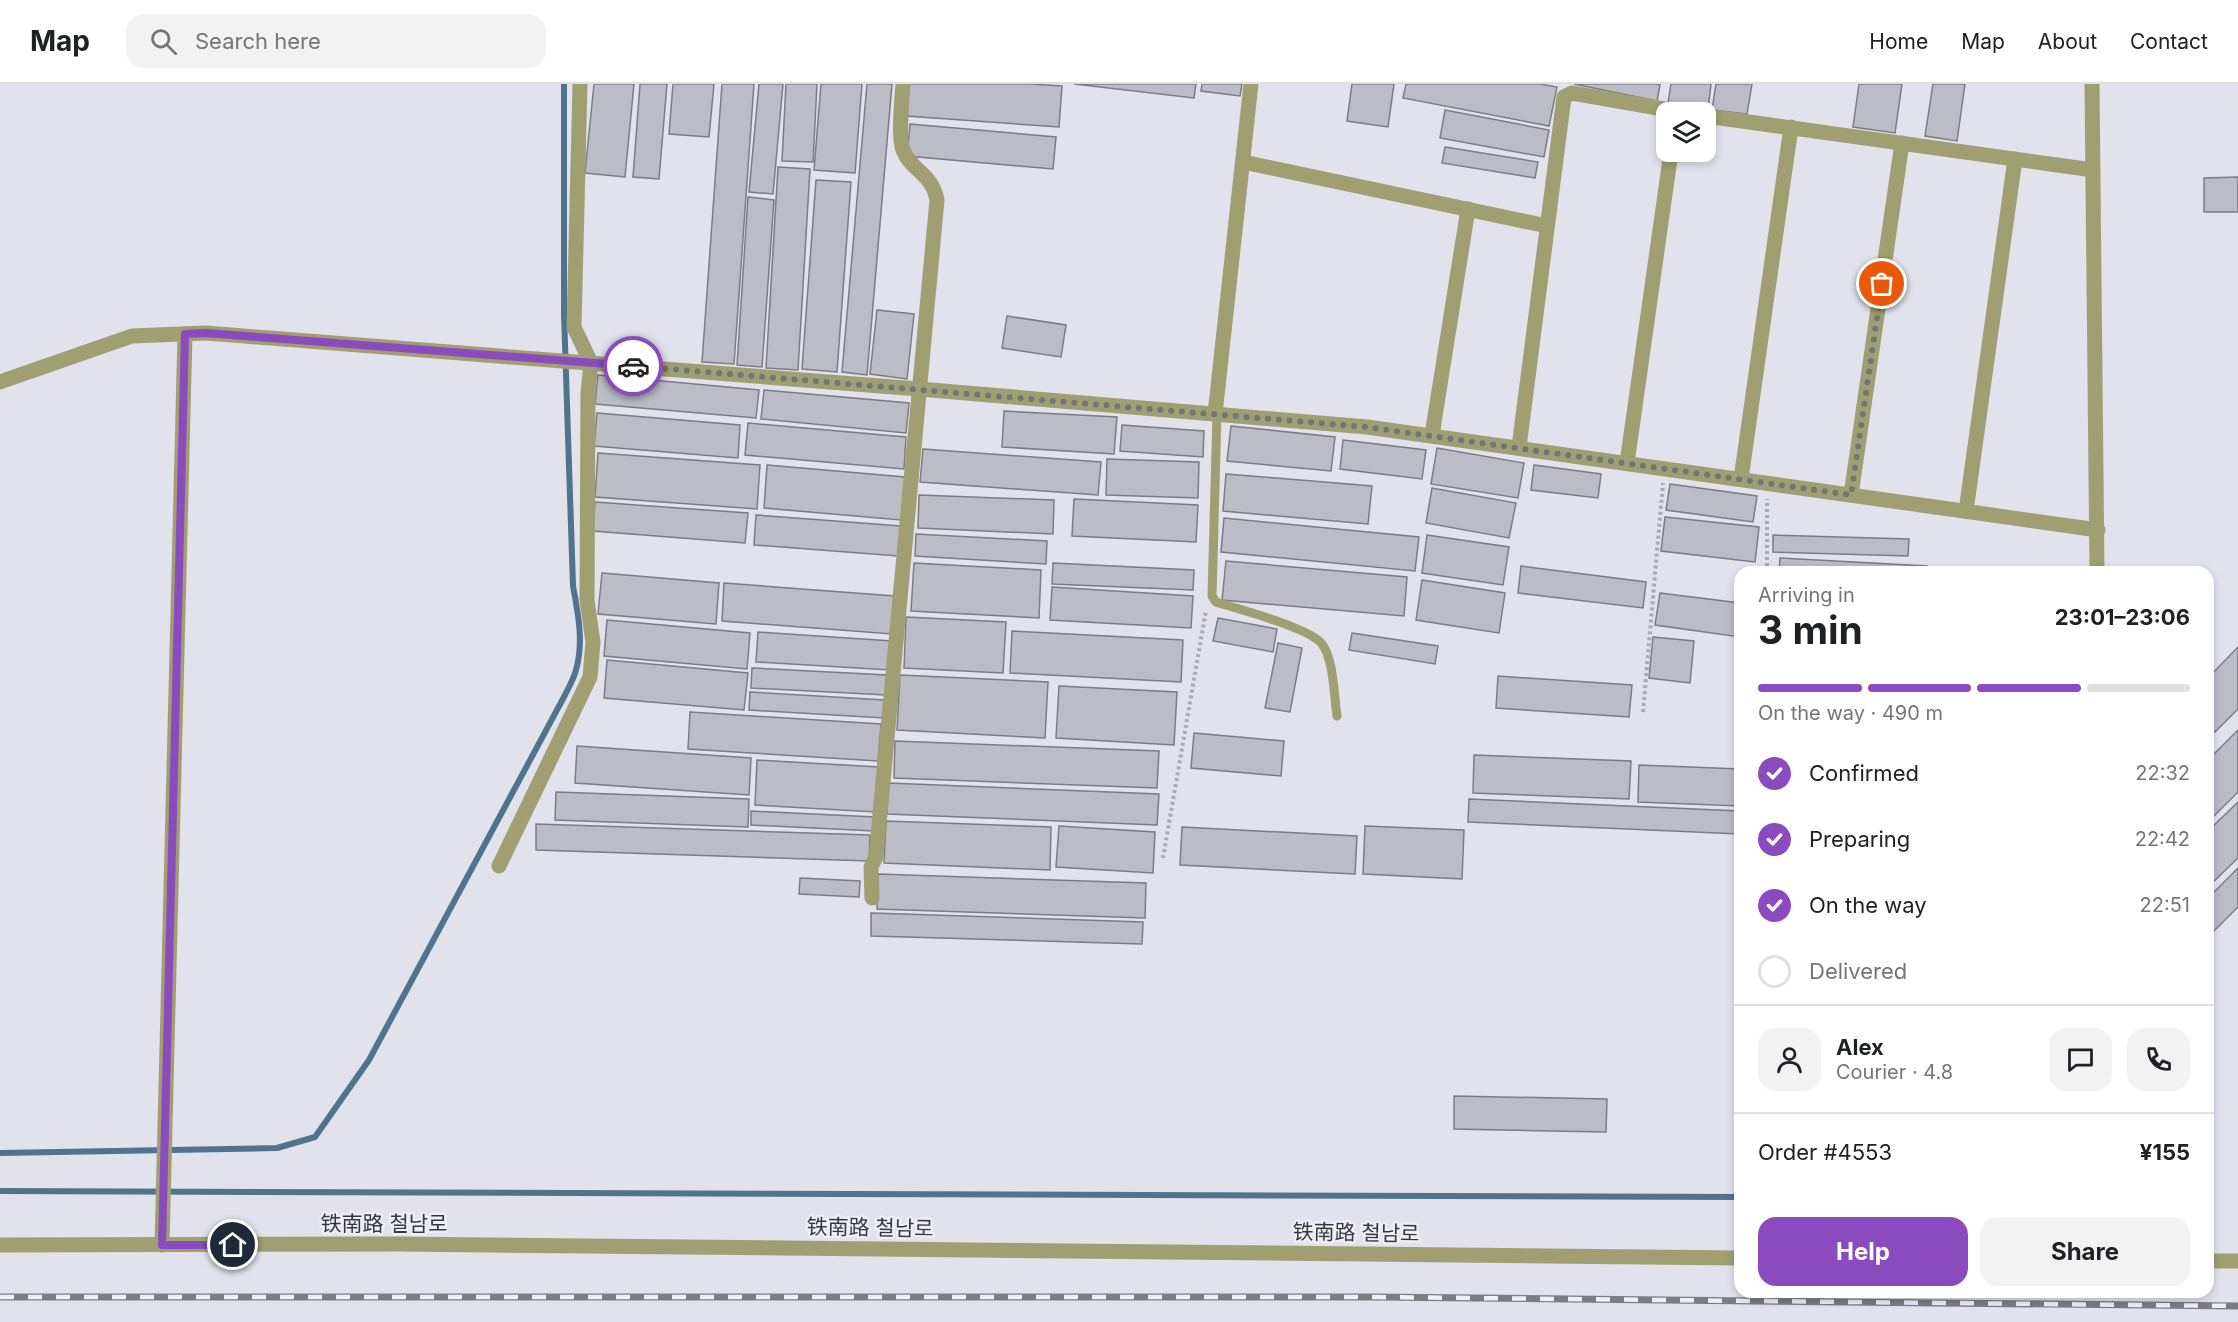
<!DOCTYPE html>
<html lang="en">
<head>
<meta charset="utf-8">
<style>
  :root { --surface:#fff; --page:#f2f2f2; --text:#202124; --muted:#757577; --line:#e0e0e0; --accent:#8b4abe }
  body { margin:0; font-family:Inter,"Noto Sans SC","Noto Sans KR",sans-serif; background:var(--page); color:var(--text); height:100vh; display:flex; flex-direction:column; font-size:22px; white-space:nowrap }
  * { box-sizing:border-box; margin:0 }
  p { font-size:20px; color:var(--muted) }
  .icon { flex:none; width:33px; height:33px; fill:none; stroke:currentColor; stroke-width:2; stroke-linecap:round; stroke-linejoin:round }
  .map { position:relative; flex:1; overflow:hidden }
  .sheet { position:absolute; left:1734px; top:482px; width:480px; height:732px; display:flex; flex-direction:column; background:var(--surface); border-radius:18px; box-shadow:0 3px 9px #0003 }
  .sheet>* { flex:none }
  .buttons { position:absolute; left:1656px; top:18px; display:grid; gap:12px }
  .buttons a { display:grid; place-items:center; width:60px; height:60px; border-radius:12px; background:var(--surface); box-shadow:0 3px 9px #0003; font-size:30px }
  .pin { position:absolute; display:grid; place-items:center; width:51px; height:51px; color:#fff; margin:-26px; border:3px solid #fff; border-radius:50%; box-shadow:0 2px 6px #0007 }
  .courier { position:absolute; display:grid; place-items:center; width:60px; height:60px; margin:-30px; border:4px solid #8b4abe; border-radius:50%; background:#fff; color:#222; box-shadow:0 2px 8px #0007 }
  .head em { font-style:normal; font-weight:700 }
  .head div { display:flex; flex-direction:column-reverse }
  .head { display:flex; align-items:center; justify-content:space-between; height:102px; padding:0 24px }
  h1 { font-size:39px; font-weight:700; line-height:45px }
  .bar { display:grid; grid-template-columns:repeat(4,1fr); gap:9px 6px; align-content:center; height:72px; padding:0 24px }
  .bar i { height:8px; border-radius:4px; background:var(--line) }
  .bar .on { background:var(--accent) }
  .bar p { grid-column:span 4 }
  .line { display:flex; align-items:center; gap:15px; padding:0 24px; border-top:2px solid var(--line) }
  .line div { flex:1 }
  .round { display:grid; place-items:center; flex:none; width:63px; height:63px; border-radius:18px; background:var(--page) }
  ol { padding:0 24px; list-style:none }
  li { display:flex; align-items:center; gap:18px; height:66px }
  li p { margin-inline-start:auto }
  li .icon { padding:6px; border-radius:50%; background:var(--accent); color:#fff; stroke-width:4 }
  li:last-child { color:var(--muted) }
  li i { width:33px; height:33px; border:3px solid var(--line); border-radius:50% }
  .button { display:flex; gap:12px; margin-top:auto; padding:12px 24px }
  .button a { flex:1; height:69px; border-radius:18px; background:var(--accent); color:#fff; font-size:24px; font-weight:700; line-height:69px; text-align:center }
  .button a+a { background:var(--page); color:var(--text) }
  header { display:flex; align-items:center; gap:36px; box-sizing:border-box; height:84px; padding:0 30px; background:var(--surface); border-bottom:2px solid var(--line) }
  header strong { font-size:28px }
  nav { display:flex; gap:33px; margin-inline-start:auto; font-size:21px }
  .search { width:420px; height:54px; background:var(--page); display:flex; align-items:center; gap:15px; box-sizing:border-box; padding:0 21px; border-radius:18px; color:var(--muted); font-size:22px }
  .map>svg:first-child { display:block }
</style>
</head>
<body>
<header>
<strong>Map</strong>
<div class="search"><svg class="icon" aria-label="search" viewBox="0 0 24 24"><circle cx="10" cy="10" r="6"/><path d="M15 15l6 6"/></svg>Search here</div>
<nav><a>Home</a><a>Map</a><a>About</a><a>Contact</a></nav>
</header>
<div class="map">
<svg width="2238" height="1238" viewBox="0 0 2238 1238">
  <rect width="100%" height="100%" fill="#e1e2ec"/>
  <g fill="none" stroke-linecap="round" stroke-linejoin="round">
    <!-- stream -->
    <g stroke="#4f748d" stroke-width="6">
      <path d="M 0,1069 L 277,1064 L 315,1053 L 369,976 L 565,611 C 569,603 574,594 576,586 C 584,558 578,529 573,502 L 564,230 L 564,0"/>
      <path d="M 0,1107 L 1740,1113"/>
    </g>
  </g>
  <!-- building -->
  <g fill="#bbbcc6" stroke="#7b7c85" stroke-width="1.5">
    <path d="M 594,0 L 634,0 L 625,93 L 585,89 Z"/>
    <path d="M 640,0 L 667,0 L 659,95 L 633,93 Z"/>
    <path d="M 673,0 L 714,0 L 709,53 L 669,50 Z"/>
    <path d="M 722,0 L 754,0 L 734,280 L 702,278 Z"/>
    <path d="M 759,0 L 783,0 L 773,110 L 749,108 Z"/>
    <path d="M 786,0 L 817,0 L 813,78 L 782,77 Z"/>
    <path d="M 821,0 L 862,0 L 855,89 L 814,86 Z"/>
    <path d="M 867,0 L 892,0 L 867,291 L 842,288 Z"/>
    <path d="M 908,0 L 1030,0 L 1062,2 L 1059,43 L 906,32 Z"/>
    <path d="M 1074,0 L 1196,0 L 1194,14 Z"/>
    <path d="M 1202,0 L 1242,0 L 1240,12 L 1201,7 Z"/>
    <path d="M 1352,0 L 1394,0 L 1388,43 L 1347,37 Z"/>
    <path d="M 1406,0 L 1540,0 L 1557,3 L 1549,42 L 1403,14 Z"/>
    <path d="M 1574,0 L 1656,0 L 1660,1 L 1657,17 Z"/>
    <path d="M 1671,0 L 1711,0 L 1708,25 L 1668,19 Z"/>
    <path d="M 1716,0 L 1752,0 L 1747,30 L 1712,26 Z"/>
    <path d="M 1859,0 L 1902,0 L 1895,49 L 1853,43 Z"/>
    <path d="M 1933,0 L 1965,0 L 1957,57 L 1925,52 Z"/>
    <path d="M 1445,26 L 1549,46 L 1544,73 L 1440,54 Z"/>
    <path d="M 910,40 L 1056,53 L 1053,85 L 907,72 Z"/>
    <path d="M 1445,63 L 1538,78 L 1535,94 L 1442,79 Z"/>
    <path d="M 778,83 L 810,85 L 798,286 L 766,284 Z"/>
    <path d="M 2238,93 L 2238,128 L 2204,128 L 2204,94 Z"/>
    <path d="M 816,96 L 851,98 L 837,288 L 802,285 Z"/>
    <path d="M 748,113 L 774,116 L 762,283 L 737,281 Z"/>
    <path d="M 877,226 L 914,230 L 907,295 L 870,290 Z"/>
    <path d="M 1007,232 L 1066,241 L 1061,273 L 1002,264 Z"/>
    <path d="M 598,291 L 759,306 L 756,334 L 595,320 Z"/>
    <path d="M 764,306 L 909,319 L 906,349 L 761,335 Z"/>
    <path d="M 1004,327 L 1117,333 L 1114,370 L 1002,363 Z"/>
    <path d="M 597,329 L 740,341 L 738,374 L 594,362 Z"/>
    <path d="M 748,339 L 906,353 L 904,385 L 745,371 Z"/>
    <path d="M 1122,341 L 1204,347 L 1203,373 L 1120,367 Z"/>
    <path d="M 1231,342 L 1335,353 L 1331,387 L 1227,377 Z"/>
    <path d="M 1343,356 L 1426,366 L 1422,395 L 1340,385 Z"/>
    <path d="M 1437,364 L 1524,379 L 1518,414 L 1431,400 Z"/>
    <path d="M 923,365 L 1101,378 L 1098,411 L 920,398 Z"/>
    <path d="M 598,369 L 760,381 L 757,425 L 595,413 Z"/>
    <path d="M 1107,375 L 1199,378 L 1198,414 L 1106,411 Z"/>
    <path d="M 767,381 L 905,393 L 901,436 L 764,424 Z"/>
    <path d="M 1534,381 L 1601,390 L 1598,414 L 1531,406 Z"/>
    <path d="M 1226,390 L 1372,402 L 1368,440 L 1223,427 Z"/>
    <path d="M 1670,400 L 1757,412 L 1753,438 L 1666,426 Z"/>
    <path d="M 1432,404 L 1516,419 L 1509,454 L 1426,439 Z"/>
    <path d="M 919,411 L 1054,416 L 1053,450 L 918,444 Z"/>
    <path d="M 1074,415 L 1198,421 L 1196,458 L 1072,452 Z"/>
    <path d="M 595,418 L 748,429 L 745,459 L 593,447 Z"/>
    <path d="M 756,431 L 901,442 L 898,472 L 754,461 Z"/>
    <path d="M 1665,433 L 1759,443 L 1755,478 L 1661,467 Z"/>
    <path d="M 1224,434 L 1419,453 L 1415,487 L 1221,468 Z"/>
    <path d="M 916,450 L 1047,457 L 1046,480 L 915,472 Z"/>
    <path d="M 1427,451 L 1509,463 L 1503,501 L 1422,489 Z"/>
    <path d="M 1773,451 L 1909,455 L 1908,472 L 1773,468 Z"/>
    <path d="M 1780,474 L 1927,482 L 1927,488 L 1779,488 Z"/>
    <path d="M 1226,477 L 1407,493 L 1404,532 L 1222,516 Z"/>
    <path d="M 914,479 L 1041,486 L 1039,534 L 911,527 Z"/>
    <path d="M 1053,479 L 1194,486 L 1193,506 L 1052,500 Z"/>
    <path d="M 1521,482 L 1646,498 L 1643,524 L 1518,509 Z"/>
    <path d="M 1935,484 L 1993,488 L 1935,488 Z"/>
    <path d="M 602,489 L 719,499 L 716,540 L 598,530 Z"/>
    <path d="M 1422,496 L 1505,509 L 1499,549 L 1416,536 Z"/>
    <path d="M 724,499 L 895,512 L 892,550 L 722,537 Z"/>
    <path d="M 1052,503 L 1193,512 L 1191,544 L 1050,536 Z"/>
    <path d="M 1660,509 L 1740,519 L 1740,553 L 1655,541 Z"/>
    <path d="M 906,533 L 1006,538 L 1003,589 L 904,584 Z"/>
    <path d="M 1218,534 L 1277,545 L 1273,568 L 1213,557 Z"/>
    <path d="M 607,536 L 750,549 L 747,585 L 604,572 Z"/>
    <path d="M 1012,547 L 1183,556 L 1181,598 L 1010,589 Z"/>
    <path d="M 758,548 L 892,557 L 890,586 L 756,578 Z"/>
    <path d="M 1352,549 L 1438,562 L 1435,580 L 1349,566 Z"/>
    <path d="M 1653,553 L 1694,557 L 1690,599 L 1649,594 Z"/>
    <path d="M 1278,559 L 1302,564 L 1290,628 L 1265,624 Z"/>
    <path d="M 2238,563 L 2238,625 L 2215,648 L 2208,641 L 2208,594 Z"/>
    <path d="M 607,576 L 748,589 L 744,626 L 604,614 Z"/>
    <path d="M 752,584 L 887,591 L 886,611 L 751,604 Z"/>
    <path d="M 900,591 L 1048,598 L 1045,654 L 897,646 Z"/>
    <path d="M 1498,592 L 1632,601 L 1629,633 L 1496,624 Z"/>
    <path d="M 1059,602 L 1177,608 L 1174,661 L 1056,654 Z"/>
    <path d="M 750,608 L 885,616 L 884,634 L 749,626 Z"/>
    <path d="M 690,628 L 881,640 L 878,677 L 688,665 Z"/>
    <path d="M 2238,646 L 2238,708 L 2208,738 L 2208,676 Z"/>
    <path d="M 1194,649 L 1284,657 L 1281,692 L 1191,684 Z"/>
    <path d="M 895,657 L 1159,667 L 1157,704 L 894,694 Z"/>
    <path d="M 577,662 L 751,674 L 749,711 L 575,699 Z"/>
    <path d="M 1474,671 L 1631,677 L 1629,715 L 1473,709 Z"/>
    <path d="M 757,676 L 879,683 L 876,728 L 755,721 Z"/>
    <path d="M 1639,681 L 1740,685 L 1740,722 L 1638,718 Z"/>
    <path d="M 888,699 L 1159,710 L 1157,741 L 887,730 Z"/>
    <path d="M 556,708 L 749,715 L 748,743 L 555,736 Z"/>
    <path d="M 1469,715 L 1740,727 L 1740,750 L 1468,738 Z"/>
    <path d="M 2238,718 L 2238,774 L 2208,803 L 2208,747 Z"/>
    <path d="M 751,727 L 875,733 L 874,747 L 751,741 Z"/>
    <path d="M 886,737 L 1051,743 L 1050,786 L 884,779 Z"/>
    <path d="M 536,740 L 870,751 L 869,777 L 536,766 Z"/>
    <path d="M 1059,742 L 1155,748 L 1153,789 L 1056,783 Z"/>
    <path d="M 1365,742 L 1464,746 L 1462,795 L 1363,790 Z"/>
    <path d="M 1182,743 L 1357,752 L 1355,790 L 1180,781 Z"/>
    <path d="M 2238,784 L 2238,823 L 2208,853 L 2208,814 Z"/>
    <path d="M 878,790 L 1146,799 L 1145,834 L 877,825 Z"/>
    <path d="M 800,794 L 860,797 L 859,813 L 799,810 Z"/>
    <path d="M 871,829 L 1143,838 L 1142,860 L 871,852 Z"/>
    <path d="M 1454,1012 L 1607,1015 L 1606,1048 L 1454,1045 Z"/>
  </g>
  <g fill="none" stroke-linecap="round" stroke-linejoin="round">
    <!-- path -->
    <g stroke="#a9aab2" stroke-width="4" stroke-dasharray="3 3" stroke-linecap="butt">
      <path d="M 1767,488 L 1767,415"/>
      <path d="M 1643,628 L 1663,399"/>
      <path d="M 1163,774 L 1206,526"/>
    </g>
    <!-- service -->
    <path stroke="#9f9f72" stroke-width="9" d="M 1217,330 L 1212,512 L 1216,518 C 1238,525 1310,544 1322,560 C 1334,576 1334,613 1337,632"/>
    <!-- minor -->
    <g stroke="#9f9f72" stroke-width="15">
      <path d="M 1706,32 L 2093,86"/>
      <path d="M 1243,78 L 1547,142"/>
      <path d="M 0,298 L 132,252 L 206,249 L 919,305 L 1367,343 L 2098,446"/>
      <path d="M 1215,330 L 1251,0"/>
      <path d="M 1432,351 L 1468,125"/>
      <path d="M 1519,363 L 1564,13 L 1572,9 L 1681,28"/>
      <path d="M 1627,379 L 1671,68"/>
      <path d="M 1741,395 L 1791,43"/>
      <path d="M 1851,411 L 1902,59"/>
      <path d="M 1966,427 L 2015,75"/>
      <path d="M 499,782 L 590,593 L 593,558 L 587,516 L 588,309 L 591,279 L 574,243 L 580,0"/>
      <path d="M 872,814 L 871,783 L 876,773 L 937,116 C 932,89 911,87 903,66 C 898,55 902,14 903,0"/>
      <path d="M 162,1161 L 185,250"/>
    </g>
    <!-- tertiary -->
    <g stroke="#9f9f72" stroke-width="15">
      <path d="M 2092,0 L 2097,488"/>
      <path d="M 0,1161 L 398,1160 L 1740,1174"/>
      <path d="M 2208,1177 L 2238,1177"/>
    </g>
    <defs>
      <path id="rail" d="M 0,1213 L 1372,1213 L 2238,1222"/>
    </defs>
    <!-- rail casing -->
    <use href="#rail" stroke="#7c7c83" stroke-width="7"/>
    <!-- rail -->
    <use href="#rail" stroke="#eeeff9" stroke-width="4.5" stroke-dasharray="14" stroke-linecap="butt"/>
  </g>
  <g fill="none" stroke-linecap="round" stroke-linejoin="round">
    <!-- done -->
    <path stroke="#73747a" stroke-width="6" stroke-dasharray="0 10.8" d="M 633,282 L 1367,343 L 1851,411 L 1882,200"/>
    <!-- route -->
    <path stroke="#8b4abe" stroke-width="8" d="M 233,1161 L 162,1161 L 185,250 L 206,249 L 633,282"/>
  </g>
  <g text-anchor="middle" stroke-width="4.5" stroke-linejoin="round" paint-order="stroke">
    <!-- street labels -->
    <g font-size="21" fill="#38383c" stroke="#eeeff9">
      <text x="384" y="1147">铁南路 철남로</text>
      <text transform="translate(870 1144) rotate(1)" y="7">铁南路 철남로</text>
      <text transform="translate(1356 1149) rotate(1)" y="7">铁南路 철남로</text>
    </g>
  </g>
</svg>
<div class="buttons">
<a><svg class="icon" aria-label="layers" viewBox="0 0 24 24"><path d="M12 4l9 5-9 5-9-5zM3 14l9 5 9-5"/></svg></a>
</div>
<div class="pin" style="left:1882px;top:200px;background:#ea580c"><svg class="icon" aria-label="bag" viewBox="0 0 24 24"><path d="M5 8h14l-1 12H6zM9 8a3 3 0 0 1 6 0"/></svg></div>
<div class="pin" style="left:233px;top:1161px;background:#1f2937"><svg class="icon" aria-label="home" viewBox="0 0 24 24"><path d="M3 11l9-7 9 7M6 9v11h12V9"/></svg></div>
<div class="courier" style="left:633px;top:282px"><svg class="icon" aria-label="car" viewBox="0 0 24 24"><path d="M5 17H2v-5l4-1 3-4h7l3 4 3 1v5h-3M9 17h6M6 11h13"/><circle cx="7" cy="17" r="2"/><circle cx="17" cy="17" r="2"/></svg></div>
<section class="sheet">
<div class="head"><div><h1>3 min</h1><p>Arriving in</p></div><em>23:01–23:06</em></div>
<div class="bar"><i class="on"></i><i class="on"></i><i class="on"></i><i></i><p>On the way · 490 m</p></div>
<ol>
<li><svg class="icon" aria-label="check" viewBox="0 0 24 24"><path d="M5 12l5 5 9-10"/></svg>Confirmed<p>22:32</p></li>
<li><svg class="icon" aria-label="check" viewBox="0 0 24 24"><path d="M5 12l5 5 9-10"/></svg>Preparing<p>22:42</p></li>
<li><svg class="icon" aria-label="check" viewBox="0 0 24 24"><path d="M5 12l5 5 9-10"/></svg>On the way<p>22:51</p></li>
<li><i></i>Delivered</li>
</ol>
<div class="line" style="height:108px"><a class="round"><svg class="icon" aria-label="person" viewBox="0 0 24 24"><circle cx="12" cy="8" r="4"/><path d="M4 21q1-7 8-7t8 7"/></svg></a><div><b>Alex</b><p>Courier · 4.8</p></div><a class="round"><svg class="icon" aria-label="chat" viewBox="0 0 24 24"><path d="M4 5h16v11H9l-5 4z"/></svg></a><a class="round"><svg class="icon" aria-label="phone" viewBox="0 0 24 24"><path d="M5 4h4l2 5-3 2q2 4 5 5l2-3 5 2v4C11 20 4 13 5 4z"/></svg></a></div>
<div class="line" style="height:78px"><div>Order #4553</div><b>¥155</b></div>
<div class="button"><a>Help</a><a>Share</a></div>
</section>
</div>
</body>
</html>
